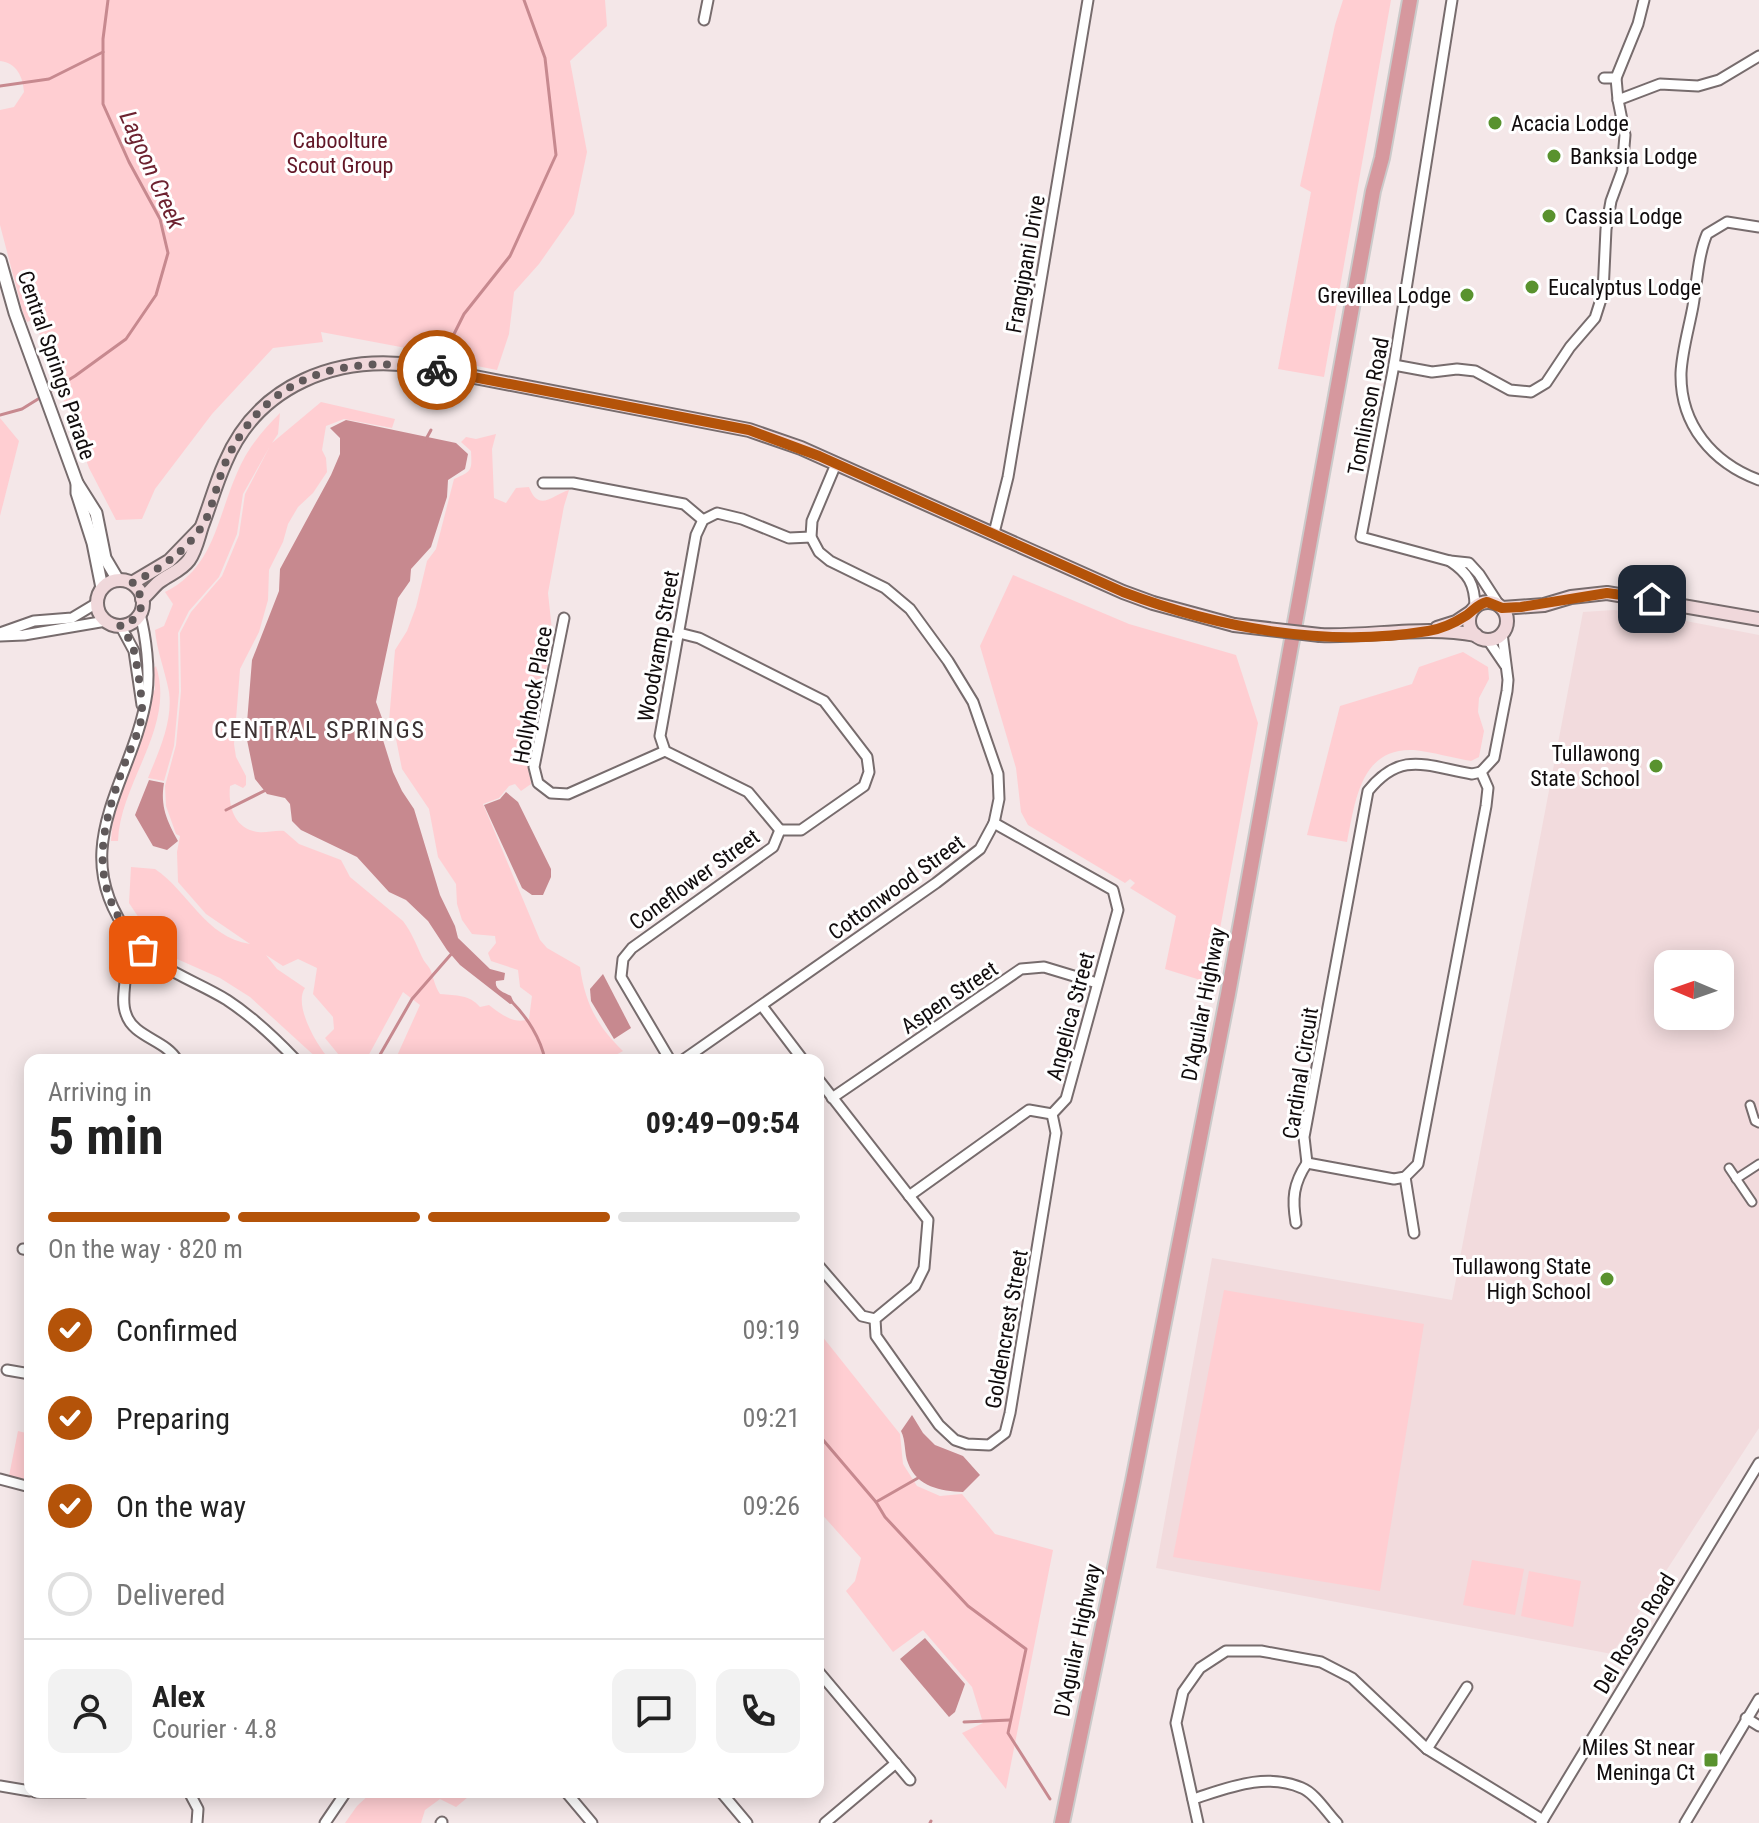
<!DOCTYPE html>
<html lang="en">
<head>
<meta charset="utf-8">
<style>
  :root { --surface:#fff; --page:#f2f2f2; --text:#222; --muted:#767676; --line:#e0e0e0; --accent:#b45309 }
  body { margin:0; font-family:"Roboto Condensed",sans-serif; background:var(--page); color:var(--text); height:100vh; display:flex; flex-direction:column; font-size:30px; white-space:nowrap }
  * { box-sizing:border-box; margin:0 }
  p { font-size:26px; color:var(--muted) }
  .icon { flex:none; width:44px; height:44px; fill:none; stroke:currentColor; stroke-width:2; stroke-linecap:round; stroke-linejoin:round }
  .map { position:relative; flex:1; overflow:hidden }
  .details { position:absolute; left:24px; top:1054px; width:800px; height:744px; display:flex; flex-direction:column; background:var(--surface); border-radius:16px; box-shadow:0 4px 20px #0003 }
  .details>* { flex:none }
  .needle { width:52px; rotate:272deg }
  .fabs { position:absolute; left:1654px; top:950px; display:grid; gap:16px }
  .fabs a { display:grid; place-items:center; width:80px; height:80px; border-radius:16px; background:var(--surface); box-shadow:0 4px 20px #0003; font-size:40px }
  .pin { position:absolute; display:grid; place-items:center; width:68px; height:68px; color:#fff; margin:-34px; border-radius:16px; box-shadow:0 4px 12px #0006 }
  .courier { position:absolute; display:grid; place-items:center; width:80px; height:80px; margin:-40px; border:6px solid #b45309; border-radius:50%; background:#fff; color:#222; box-shadow:0 2px 10px #0007 }
  .summary em { font-style:normal; font-weight:700 }
  .summary div { display:flex; flex-direction:column-reverse }
  .summary { display:flex; align-items:center; justify-content:space-between; height:136px; padding:0 24px }
  h1 { font-size:52px; font-weight:700; line-height:60px }
  .bar { display:grid; grid-template-columns:repeat(4,1fr); gap:12px 8px; align-content:center; height:96px; padding:0 24px }
  .bar i { height:10px; border-radius:6px; background:var(--line) }
  .bar .selected { background:var(--accent) }
  .bar p { grid-column:span 4 }
  .line { display:flex; align-items:center; gap:20px; padding:0 24px; border-top:2px solid var(--line) }
  .line div { flex:1 }
  .round { display:grid; place-items:center; flex:none; width:84px; height:84px; border-radius:16px; background:var(--page) }
  ol { padding:0 24px; list-style:none }
  li { display:flex; align-items:center; gap:24px; height:88px }
  li p { margin-inline-start:auto }
  li .icon { padding:8px; border-radius:50%; background:var(--accent); color:#fff; stroke-width:4 }
  li:last-child { color:var(--muted) }
  li i { width:44px; height:44px; border:4px solid var(--line); border-radius:50% }
  .map>svg:first-child { display:block }
</style>
</head>
<body>
<div class="map">
<svg width="1759" height="1823" viewBox="0 0 1759 1823">
  <rect width="100%" height="100%" fill="#f4e7e8"/>
  <!-- built -->
  <path fill="#f2dbdd" fill-rule="evenodd" d="M 1614,610 L 1644,613 L 1759,635 L 1759,1428 L 1612,1654 L 1156,1568 L 1212,1258 L 1452,1300 L 1583,612 ZM 1668,964 L 1720,964 L 1720,1016 L 1668,1016 Z"/>
  <!-- green -->
  <g fill="#ffced2">
    <path d="M 0,0 L 605,0 L 607,26 L 570,61 L 587,152 L 574,214 L 539,264 L 514,292 L 509,334 L 497,370 L 406,352 L 406,348 L 321,332 L 323,342 L 273,348 L 212,414 L 155,489 L 142,519 L 116,520 L 89,468 L 34,319 L 27,322 L 23,313 L 0,225 L 0,110 L 14,107 L 24,92 C 23,77 17,63 0,61 Z"/>
    <path d="M 1343,0 L 1391,0 L 1324,377 L 1278,369 L 1311,192 L 1300,186 L 1335,25 Z"/>
    <path d="M 321,402 L 395,419 L 392,428 L 344,419 L 326,426 L 322,450 L 326,458 L 327,472 L 313,493 L 298,507 L 288,524 L 283,542 L 269,570 L 268,600 L 259,632 L 240,669 L 234,744 L 236,757 L 246,776 L 246,785 L 243,788 L 235,784 L 230,786 C 228,806 234,829 258,832 C 266,833 276,830 284,831 L 299,844 L 341,860 L 350,877 L 403,921 C 412,933 416,944 422,957 C 424,962 428,965 430,969 C 434,978 434,985 440,994 C 457,996 469,994 480,1007 L 489,1005 C 500,1014 515,1025 529,1019 L 532,996 L 520,987 L 518,970 L 491,961 L 488,953 L 496,943 L 495,936 L 472,934 L 462,920 L 457,904 L 456,884 L 438,857 L 429,809 L 402,769 L 396,739 L 389,721 L 395,650 L 407,631 L 416,607 L 427,561 L 436,549 L 454,479 C 472,471 472,471 471,451 L 461,442 L 466,437 L 476,439 L 496,434 L 492,449 L 494,498 L 506,503 L 516,488 L 529,487 C 539,513 552,495 569,490 L 564,506 L 548,593 L 552,630 L 547,667 C 538,676 533,704 538,716 L 528,765 L 531,784 L 521,791 L 515,784 L 509,786 L 499,798 L 483,804 L 540,940 L 547,948 L 580,967 C 585,1003 597,1026 623,1051 L 607,1060 L 398,1060 L 396,1058 L 420,1005 L 403,992 L 366,1060 L 343,1060 L 325,1038 L 334,1029 L 333,1017 L 313,994 L 317,968 L 298,959 L 283,966 L 266,955 L 277,969 L 305,988 C 293,1005 317,1046 330,1060 L 319,1060 L 250,997 L 220,978 L 177,959 L 153,939 L 129,903 L 131,867 L 155,869 C 189,892 205,937 250,944 L 206,914 L 178,882 L 177,852 L 180,836 L 176,834 L 166,806 L 165,786 L 176,745 L 181,691 L 180,633 L 191,612 L 222,576 L 239,535 L 245,494 L 270,446 L 243,494 L 237,534 L 219,577 L 189,611 L 178,633 L 179,692 L 174,746 L 164,781 L 148,778 C 159,751 173,721 169,692 C 165,670 157,652 155,630 L 164,626 L 173,604 L 165,592 C 214,568 217,518 237,473 C 247,449 262,431 280,413 L 278,434 L 272,443 Z"/>
    <path d="M 0,418 L 19,441 L 0,516 Z"/>
    <path d="M 1013,575 L 1129,624 L 1236,655 L 1258,723 L 1210,983 L 1165,969 L 1176,916 L 1130,888 L 1135,883 L 1130,879 L 1125,883 L 1028,825 L 1021,812 L 1016,768 L 980,646 Z"/>
    <path d="M 1463,652 L 1488,667 L 1489,679 L 1479,698 L 1478,712 L 1484,731 L 1479,757 L 1471,761 C 1453,758 1433,752 1414,750 C 1360,747 1355,803 1347,842 L 1307,835 L 1340,706 L 1412,684 L 1419,667 Z"/>
    <path d="M 156,666 C 176,727 120,782 118,841 L 111,841 C 113,789 148,743 153,691 L 155,690 L 154,668 Z"/>
    <path d="M 1224,1290 L 1424,1324 L 1380,1591 L 1173,1557 Z"/>
    <path d="M 818,1331 L 900,1434 L 903,1464 L 917,1486 L 940,1496 L 962,1494 L 995,1534 L 1053,1550 L 1006,1789 L 962,1733 L 983,1723 L 972,1687 L 923,1630 L 893,1652 L 846,1591 L 855,1581 L 861,1558 L 818,1510 Z"/>
    <path d="M 18,1431 L 30,1434 L 30,1481 L 9,1476 Z"/>
    <path d="M 1472,1560 L 1524,1569 L 1515,1615 L 1463,1605 Z"/>
    <path d="M 1529,1571 L 1581,1581 L 1573,1627 L 1521,1616 Z"/>
    <path d="M 372,1792 L 474,1792 L 456,1807 L 440,1799 L 425,1810 L 421,1823 L 345,1823 L 357,1806 Z"/>
  </g>
  <!-- water -->
  <g fill="#c7898f">
    <path d="M 346,420 L 456,443 L 468,454 L 465,469 L 448,480 L 447,497 L 431,547 L 411,569 L 410,581 L 398,598 L 376,702 L 382,718 L 383,740 L 393,772 L 402,791 L 414,809 L 440,895 L 455,926 L 458,938 L 490,969 L 505,973 L 504,980 L 496,981 C 494,990 505,993 511,996 L 514,1003 L 510,1004 L 460,965 L 447,950 L 428,921 L 406,900 L 389,892 L 357,857 L 301,830 L 292,821 L 290,804 L 285,798 L 267,794 L 255,779 L 246,735 L 252,660 L 279,591 L 280,569 L 331,475 L 340,454 L 340,438 L 330,428 Z"/>
    <path d="M 149,780 L 164,783 C 160,806 167,821 178,841 L 167,850 L 153,846 L 135,815 Z"/>
    <path d="M 506,792 L 518,802 L 551,869 L 551,877 L 543,895 L 532,895 L 522,888 L 484,805 L 500,799 Z"/>
    <path d="M 603,974 L 631,1028 L 614,1039 L 591,1001 L 590,989 Z"/>
    <path d="M 912,1415 L 923,1433 L 935,1445 L 963,1456 L 980,1475 L 963,1492 C 941,1491 917,1487 908,1463 C 904,1453 906,1441 901,1431 Z"/>
    <path d="M 925,1638 L 965,1684 L 955,1712 L 949,1717 L 900,1659 Z"/>
  </g>
  <g fill="none" stroke-linecap="round" stroke-linejoin="round">
    <!-- stream -->
    <g stroke="#c7898f" stroke-width="3">
      <path d="M 0,86 L 49,79 L 103,52"/>
      <path d="M 444,354 L 464,314 L 510,256 L 556,155 L 545,58 L 524,0"/>
      <path d="M 0,415 L 22,409 L 75,376 L 126,339 L 156,295 L 168,253 L 160,219 L 129,162 L 103,104 L 103,39 L 108,0"/>
      <path d="M 425,441 L 431,430"/>
      <path d="M 226,810 L 266,790"/>
      <path d="M 512,1002 C 527,1017 541,1039 545,1060"/>
      <path d="M 377,1060 L 412,999 L 453,952"/>
      <path d="M 818,1434 L 876,1502 L 885,1517 L 968,1606 L 1026,1649 L 1008,1733 L 1050,1799"/>
      <path d="M 876,1502 L 918,1478"/>
      <path d="M 964,1722 L 1010,1720"/>
      <path d="M 930,1823 L 931,1821"/>
    </g>
    <defs>
      <g id="pedestrian">
        <path d="M 1750,1105 L 1755,1121 L 1759,1123"/>
        <path d="M 1729,1168 L 1752,1202"/>
        <path d="M 1736,1179 L 1759,1164"/>
      </g>
      <g id="minor">
        <path d="M 1452,0 L 1394,365 L 1361,537 L 1450,561 L 1469,563 L 1479,574 L 1499,605"/>
        <path d="M 704,20 L 708,0"/>
        <path d="M 1616,78 L 1638,24 L 1644,0"/>
        <path d="M 1618,100 L 1660,84 L 1698,86 L 1719,80 L 1759,56"/>
        <path d="M 1759,227 L 1727,222 L 1707,234 C 1698,255 1697,283 1693,306 C 1689,328 1682,351 1681,373 C 1680,425 1713,463 1759,480"/>
        <path d="M 1394,365 L 1432,372 L 1457,369 L 1475,371 L 1510,390 L 1531,392 L 1546,383 L 1570,347 L 1595,318 L 1603,293 L 1606,229 L 1611,201 L 1622,171 L 1625,135 L 1618,100 L 1616,78 L 1604,78"/>
        <path d="M 543,483 L 573,483 L 684,504 L 703,520"/>
        <path d="M 994,533 L 1008,477 L 1088,0"/>
        <path d="M 1450,561 C 1468,573 1475,584 1475,607"/>
        <path d="M 140,614 C 146,637 150,669 147,693 C 135,780 62,847 131,937 C 156,970 193,979 227,1000 C 253,1017 275,1038 296,1060"/>
        <path d="M 564,618 L 534,767 L 538,783 L 551,793 L 568,794 L 665,751"/>
        <path d="M 120,625 L 134,651 L 142,705"/>
        <path d="M 0,633 L 34,621 L 72,618 L 97,603"/>
        <path d="M 0,636 L 24,635 L 106,621"/>
        <path d="M 1488,640 L 1505,665"/>
        <path d="M 780,830 L 748,792 L 665,751 L 660,736 L 696,535 L 703,520 L 717,513 L 742,519 L 789,538 L 811,537"/>
        <path d="M 125,982 C 124,992 122,1004 126,1014 C 133,1037 166,1040 177,1060"/>
        <path d="M 762,1006 L 803,1060"/>
        <path d="M 670,1060 L 621,977 L 623,959 L 632,948 L 773,847 L 780,830 L 801,830 L 864,786 L 869,772 L 867,757 L 824,701 L 699,638 L 679,633"/>
        <path d="M 683,1060 L 936,883 L 980,849 L 994,823 L 999,799 L 998,774 L 973,702 L 948,661 L 910,609 L 885,588 L 830,561 L 819,552 L 811,537 L 812,521 L 836,464"/>
        <path d="M 818,1079 L 928,1220 L 924,1268 L 915,1286 L 875,1319 L 876,1336 L 939,1425 L 955,1440 L 967,1444 L 989,1445 L 1005,1433 L 1010,1413 L 1056,1133 L 1052,1114"/>
        <path d="M 832,1098 L 1021,969 L 1044,967 L 1097,983"/>
        <path d="M 1307,1163 L 1394,1179 L 1405,1177 L 1418,1164 L 1486,806 L 1488,788 L 1481,772 L 1494,758 L 1507,691 L 1508,680 L 1502,633"/>
        <path d="M 1307,1163 L 1304,1137 L 1368,791 C 1401,750 1426,766 1472,774 L 1481,772"/>
        <path d="M 1405,1177 L 1414,1233"/>
        <path d="M 909,1196 L 1029,1110 L 1052,1114 L 1066,1099 L 1118,910 L 1113,890 L 994,823"/>
        <path d="M 1296,1223 C 1292,1199 1293,1184 1307,1163"/>
        <path d="M 23,1249 L 30,1250"/>
        <path d="M 818,1265 L 862,1316 L 875,1319"/>
        <path d="M 7,1370 L 30,1374"/>
        <path d="M 0,1479 L 30,1487"/>
        <path d="M 818,1671 L 910,1780"/>
        <path d="M 1746,1718 L 1759,1726"/>
        <path d="M 1427,1749 L 1467,1687"/>
        <path d="M 0,1786 L 30,1791"/>
        <path d="M 35,1792 L 85,1792"/>
        <path d="M 189,1792 L 198,1809 L 197,1823"/>
        <path d="M 566,1792 L 592,1823"/>
        <path d="M 721,1792 L 747,1823"/>
        <path d="M 1193,1799 C 1228,1788 1265,1772 1302,1788 C 1315,1793 1327,1813 1337,1823"/>
        <path d="M 325,1823 L 346,1792"/>
        <path d="M 441,1823 L 442,1822"/>
        <path d="M 825,1823 L 896,1763"/>
        <path d="M 1198,1823 L 1176,1723 L 1183,1692 L 1200,1668 L 1226,1651 L 1261,1651 L 1321,1662 L 1352,1678 L 1427,1749 L 1543,1820"/>
        <path d="M 1541,1823 L 1759,1463"/>
        <path d="M 1685,1823 L 1759,1699"/>
      </g>
      <g id="tertiary">
        <path d="M 0,260 L 15,313 L 77,483 L 77,493 L 93,543 L 102,588"/>
        <path d="M 77,483 L 96,513 L 105,558 L 118,580"/>
      </g>
      <g id="secondary">
        <circle cx="120" cy="603" r="23"/>
        <path d="M 132,583 L 169,561 L 200,529"/>
        <path d="M 142,599 C 148,594 153,587 159,582 C 169,574 181,571 189,560 C 196,550 198,538 202,526 C 210,505 216,483 225,463 C 258,384 338,354 418,366 L 749,430 L 801,448 L 1123,592 L 1153,603 L 1234,625"/>
        <circle cx="1488" cy="621" r="19"/>
        <path d="M 1502,608 L 1544,605 L 1571,597 L 1607,593 L 1759,619"/>
        <path d="M 1437,628 L 1456,622 L 1471,612"/>
        <path d="M 1320,635 C 1371,637 1426,625 1476,635"/>
      </g>
      <path id="trunk" d="M 1062,1823 L 1133,1481 L 1228,994 L 1373,191 L 1382,158 L 1410,0"/>
    </defs>
    <!-- pedestrian casing -->
    <use href="#pedestrian" stroke="#776c6d" stroke-width="11"/>
    <!-- minor casing -->
    <use href="#minor" stroke="#776c6d" stroke-width="13"/>
    <!-- tertiary casing -->
    <use href="#tertiary" stroke="#776c6d" stroke-width="15"/>
    <!-- secondary casing -->
    <use href="#secondary" stroke="#776c6d" stroke-width="16"/>
    <!-- trunk casing -->
    <use href="#trunk" stroke="#cbcaca" stroke-width="18"/>
    <!-- pedestrian -->
    <use href="#pedestrian" stroke="#fff" stroke-width="7"/>
    <!-- minor -->
    <use href="#minor" stroke="#fff" stroke-width="9"/>
    <!-- tertiary -->
    <use href="#tertiary" stroke="#fff" stroke-width="11"/>
    <!-- secondary -->
    <use href="#secondary" stroke="#f0d8db" stroke-width="12"/>
    <!-- trunk -->
    <use href="#trunk" stroke="#d6989e" stroke-width="14"/>
    <defs>
      <path id="secondary-bridge" d="M 1234,625 L 1320,635"/>
    </defs>
    <!-- secondary-bridge casing -->
    <use href="#secondary-bridge" stroke="#776c6d" stroke-width="16" stroke-linecap="butt"/>
    <!-- secondary-bridge -->
    <use href="#secondary-bridge" stroke="#f0d8db" stroke-width="12"/>
  </g>
  <g fill="none" stroke-linecap="round" stroke-linejoin="round">
    <!-- done -->
    <path stroke="#60595a" stroke-width="8" stroke-dasharray="0 14.4" d="M 143,950 C 85,887 99,833 126,760 C 132,745 143,725 142,708 C 142,696 136,657 133,647 C 130,639 124,633 120,625 C 143,621 148,599 132,583 C 162,568 194,546 208,515 C 216,494 220,471 231,451 C 274,370 353,354 437,370"/>
    <!-- route -->
    <path stroke="#b45309" stroke-width="10" d="M 437,370 L 749,430 L 819,456 L 1123,592 C 1218,628 1326,648 1428,631 C 1442,629 1456,622 1467,615 C 1474,610 1478,604 1487,602 L 1502,608 L 1521,607 L 1607,593 L 1652,599"/>
  </g>
  <!-- markers -->
  <g fill="#59922e" stroke="#fff" stroke-width="3">
    <circle cx="1495" cy="123" r="8"/>
    <circle cx="1554" cy="156" r="8"/>
    <circle cx="1549" cy="216" r="8"/>
    <circle cx="1532" cy="287" r="8"/>
    <circle cx="1467" cy="295" r="8"/>
    <circle cx="1656" cy="766" r="8"/>
    <circle cx="1607" cy="1279" r="8"/>
    <rect x="1703" y="1752" width="16" height="16" rx="4"/>
  </g>
  <g text-anchor="middle" stroke-width="6" stroke-linejoin="round" paint-order="stroke">
    <!-- poi labels -->
    <g font-size="22" fill="#110c0d" stroke="#fff" text-anchor="start">
      <text x="1511" y="131">Acacia Lodge</text>
      <text x="1570" y="164">Banksia Lodge</text>
      <text x="1565" y="224">Cassia Lodge</text>
      <text x="1548" y="295">Eucalyptus Lodge</text>
      <text x="1451" y="303" text-anchor="end">Grevillea Lodge</text>
      <text x="1640" y="761" text-anchor="end">Tullawong<tspan x="1640" dy="25">State School</tspan></text>
      <text x="1591" y="1274" text-anchor="end">Tullawong State<tspan x="1591" dy="25">High School</tspan></text>
      <text x="1695" y="1755" text-anchor="end">Miles St near<tspan x="1695" dy="25">Meninga Ct</tspan></text>
    </g>
    <!-- park labels -->
    <g font-size="22" fill="#621727" stroke="#fff">
      <text x="340" y="148">Caboolture<tspan x="340" dy="25">Scout Group</tspan></text>
    </g>
    <!-- street labels -->
    <g font-size="22" fill="#110c0d" stroke="#fff">
      <text transform="translate(1025 264) rotate(-80)" y="8">Frangipani Drive</text>
      <text transform="translate(57 365) rotate(71)" y="8">Central Springs Parade</text>
      <text transform="translate(1368 406) rotate(-79)" y="8">Tomlinson Road</text>
      <text transform="translate(658 646) rotate(-80)" y="8">Woodvamp Street</text>
      <text transform="translate(532 695) rotate(-80)" y="8">Hollyhock Place</text>
      <text transform="translate(694 879) rotate(-36)" y="8">Coneflower Street</text>
      <text transform="translate(896 887) rotate(-36)" y="8">Cottonwood Street</text>
      <text transform="translate(949 997) rotate(-34)" y="8">Aspen Street</text>
      <text transform="translate(1203 1004) rotate(-79)" y="8">D'Aguilar Highway</text>
      <text transform="translate(1070 1016) rotate(-75)" y="8">Angelica Street</text>
      <text transform="translate(1300 1073) rotate(-81)" y="8">Cardinal Circuit</text>
      <text transform="translate(1006 1329) rotate(-80)" y="8">Goldencrest Street</text>
      <text transform="translate(1634 1633) rotate(-59)" y="8">Del Rosso Road</text>
      <text transform="translate(1077 1640) rotate(-78)" y="8">D'Aguilar Highway</text>
    </g>
    <!-- water labels -->
    <g font-size="24" font-style="italic" fill="#6d2230" stroke="#fff">
      <text transform="translate(152 170) rotate(66)" y="8">Lagoon Creek</text>
    </g>
    <!-- neighbourhood labels -->
    <g font-size="24" letter-spacing="2" fill="#3d3233" stroke="#fff">
      <text x="320" y="738">CENTRAL SPRINGS</text>
    </g>
  </g>
</svg>
<div class="fabs">
<a><svg class="needle" viewBox="-14 -14 28 28"><path d="M0-13l5 13h-10z" fill="#e53935"/><path d="M0 13l5-13h-10z" fill="#767676"/></svg></a>
</div>
<div class="pin" style="left:143px;top:950px;background:#ea580c"><svg class="icon" aria-label="bag" viewBox="0 0 24 24"><path d="M5 8h14l-1 12H6zM9 8a3 3 0 0 1 6 0"/></svg></div>
<div class="pin" style="left:1652px;top:599px;background:#1f2937"><svg class="icon" aria-label="home" viewBox="0 0 24 24"><path d="M3 11l9-7 9 7M6 9v11h12V9"/></svg></div>
<div class="courier" style="left:437px;top:370px"><svg class="icon" aria-label="bike" viewBox="0 0 24 24"><circle cx="6" cy="16" r="4"/><circle cx="18" cy="16" r="4"/><path d="M6 16l4-8h5l3 8M10 8l3 8H6M13 5h3"/></svg></div>
<section class="details">
<div class="summary"><div><h1>5 min</h1><p>Arriving in</p></div><em>09:49–09:54</em></div>
<div class="bar"><i class="selected"></i><i class="selected"></i><i class="selected"></i><i></i><p>On the way · 820 m</p></div>
<ol>
<li><svg class="icon" aria-label="check" viewBox="0 0 24 24"><path d="M5 12l5 5 9-10"/></svg>Confirmed<p>09:19</p></li>
<li><svg class="icon" aria-label="check" viewBox="0 0 24 24"><path d="M5 12l5 5 9-10"/></svg>Preparing<p>09:21</p></li>
<li><svg class="icon" aria-label="check" viewBox="0 0 24 24"><path d="M5 12l5 5 9-10"/></svg>On the way<p>09:26</p></li>
<li><i></i>Delivered</li>
</ol>
<div class="line" style="height:144px"><a class="round"><svg class="icon" aria-label="person" viewBox="0 0 24 24"><circle cx="12" cy="8" r="4"/><path d="M4 21q1-7 8-7t8 7"/></svg></a><div><b>Alex</b><p>Courier · 4.8</p></div><a class="round"><svg class="icon" aria-label="chat" viewBox="0 0 24 24"><path d="M4 5h16v11H9l-5 4z"/></svg></a><a class="round"><svg class="icon" aria-label="phone" viewBox="0 0 24 24"><path d="M5 4h4l2 5-3 2q2 4 5 5l2-3 5 2v4C11 20 4 13 5 4z"/></svg></a></div>
</section>
</div>
</body>
</html>
